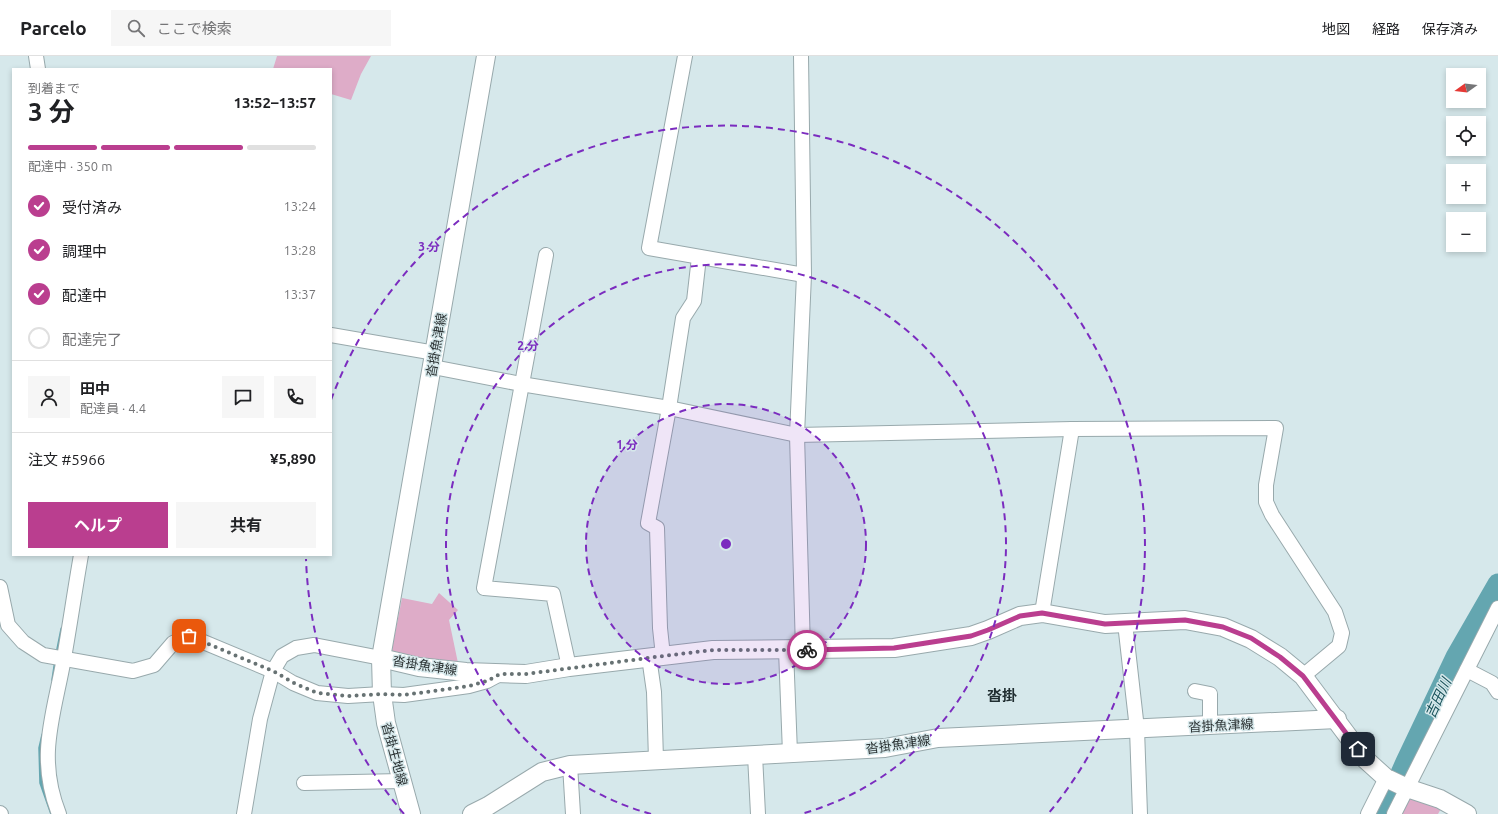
<!DOCTYPE html>
<html lang="ja">
<head>
<meta charset="utf-8">
<style>
  :root { --surface:#fff; --page:#f6f6f6; --text:#202124; --muted:#757577; --line:#e0e0e0; --accent:#ba3e8f }
  body { margin:0; font-family:Ubuntu,"Noto Sans JP",sans-serif; background:var(--page); color:var(--text); height:100vh; display:flex; flex-direction:column; font-size:15px; white-space:nowrap }
  * { box-sizing:border-box; margin:0 }
  p { font-size:13px; color:var(--muted) }
  .icon { flex:none; width:22px; height:22px; fill:none; stroke:currentColor; stroke-width:2; stroke-linecap:round; stroke-linejoin:round }
  .map { position:relative; flex:1; overflow:hidden }
  .details { position:absolute; left:12px; top:12px; width:320px; height:488px; display:flex; flex-direction:column; background:var(--surface); border-radius:0px; box-shadow:0 2px 6px #0003 }
  .details>* { flex:none }
  .needle { width:26px; rotate:255deg }
  .tools { position:absolute; left:1446px; top:12px; display:grid; gap:8px }
  .tools a { display:grid; place-items:center; width:40px; height:40px; border-radius:0px; background:var(--surface); box-shadow:0 2px 6px #0003; font-size:20px }
  .pin { position:absolute; display:grid; place-items:center; width:34px; height:34px; color:#fff; margin:-17px; border-radius:8px; box-shadow:0 2px 6px #0006 }
  .courier { position:absolute; display:grid; place-items:center; width:40px; height:40px; margin:-20px; border:3px solid #ba3e8f; border-radius:50%; background:#fff; color:#222; box-shadow:0 1px 5px #0007 }
  .summary em { font-style:normal; font-weight:700 }
  .summary div { display:flex; flex-direction:column-reverse }
  .summary { display:flex; align-items:center; justify-content:space-between; height:68px; padding:0 16px }
  h1 { font-size:26px; font-weight:700; line-height:30px }
  .bar { display:grid; grid-template-columns:repeat(4,1fr); gap:6px 4px; align-content:center; height:48px; padding:0 16px }
  .bar i { height:5px; border-radius:3px; background:var(--line) }
  .bar .selected { background:var(--accent) }
  .bar p { grid-column:span 4 }
  .line { display:flex; align-items:center; gap:10px; padding:0 16px; border-top:1px solid var(--line) }
  .line div { flex:1 }
  .round { display:grid; place-items:center; flex:none; width:42px; height:42px; border-radius:0px; background:var(--page) }
  ol { padding:0 16px; list-style:none }
  li { display:flex; align-items:center; gap:12px; height:44px }
  li p { margin-inline-start:auto }
  li .icon { padding:4px; border-radius:50%; background:var(--accent); color:#fff; stroke-width:4 }
  li:last-child { color:var(--muted) }
  li i { width:22px; height:22px; border:2px solid var(--line); border-radius:50% }
  .primary-button { display:flex; gap:8px; margin-top:auto; padding:8px 16px }
  .primary-button a { flex:1; height:46px; border-radius:0px; background:var(--accent); color:#fff; font-size:16px; font-weight:700; line-height:46px; text-align:center }
  .primary-button a+a { background:var(--page); color:var(--text) }
  header { display:flex; align-items:center; gap:24px; box-sizing:border-box; height:56px; padding:0 20px; background:var(--surface); border-bottom:1px solid var(--line) }
  header strong { font-size:19px }
  nav { display:flex; gap:22px; margin-inline-start:auto; font-size:14px }
  .search { width:280px; height:36px; background:var(--page); display:flex; align-items:center; gap:10px; box-sizing:border-box; padding:0 14px; border-radius:0px; color:var(--muted); font-size:15px }
  .map>svg:first-child { display:block }
</style>
</head>
<body>
<header>
<strong>Parcelo</strong>
<div class="search"><svg class="icon" aria-label="search" viewBox="0 0 24 24"><circle cx="10" cy="10" r="6"/><path d="M15 15l6 6"/></svg>ここで検索</div>
<nav><a>地図</a><a>経路</a><a>保存済み</a></nav>
</header>
<div class="map">
<svg width="1498" height="758" viewBox="0 0 1498 758">
  <rect width="100%" height="100%" fill="#d6e8eb"/>
  <!-- green -->
  <g fill="#deacc8">
    <path d="M 277,0 L 371,0 L 361,18 L 351,44 L 331,38 L 331,13 L 273,13 Z"/>
    <path d="M 439,537 L 458,554 L 449,564 L 458,607 L 394,599 L 392,593 L 402,542 L 432,548 Z"/>
    <path d="M 1408,740 L 1443,749 L 1438,758 L 1400,758 Z"/>
  </g>
  <g fill="none" stroke-linecap="round" stroke-linejoin="round">
    <!-- stream -->
    <g stroke="#64a6b0" stroke-width="3.5">
      <path d="M 57,598 L 62,573"/>
      <path d="M 53,624 L 56,604"/>
      <path d="M 43,679 L 40,692 L 41,727 L 52,758"/>
    </g>
    <!-- river -->
    <path stroke="#64a6b0" stroke-width="21" d="M 1383,758 L 1406,706 L 1456,601 L 1498,528"/>
    <defs>
      <g id="minor">
        <path d="M 36,0 L 38,13"/>
        <path d="M 685,0 L 649,192 L 804,219"/>
        <path d="M 801,0 L 804,219 L 797,379 L 803,594"/>
        <path d="M 546,199 L 484,532 L 553,538 L 569,611"/>
        <path d="M 331,279 L 435,297"/>
        <path d="M 433,311 L 521,328 L 669,352 L 797,379 L 1072,373 L 1276,372 L 1266,429 L 1266,446 L 1272,459 L 1335,556 L 1342,577 L 1339,590 L 1303,620"/>
        <path d="M 0,531 L 8,569 L 23,586 L 43,599 L 133,615 L 154,609 L 173,587 L 189,580 L 273,615 L 293,627 L 317,637 L 348,640 L 382,638 L 404,639 L 469,630 L 487,625 L 500,618"/>
        <path d="M 1042,557 L 1072,373"/>
        <path d="M 1125,567 L 1137,673 L 1140,758"/>
        <path d="M 786,594 L 790,697"/>
        <path d="M 663,600 L 660,572 L 657,472 L 648,467 L 669,352 L 683,262 L 694,245 L 699,201"/>
        <path d="M 649,601 L 654,636 L 656,704"/>
        <path d="M 1467,614 L 1492,627 L 1498,636"/>
        <path d="M 1195,635 L 1210,638 L 1210,670"/>
        <path d="M 755,699 L 758,758"/>
        <path d="M 570,709 L 573,758"/>
        <path d="M 304,727 L 402,725"/>
        <path d="M 0,757 L 1,758"/>
        <path d="M 59,758 C 36,700 54,659 64,602 C 70,568 75,533 81,499"/>
        <path d="M 244,758 L 260,663 L 273,615 L 282,600 L 296,592 L 314,589 L 381,602"/>
        <path d="M 1368,758 L 1386,722"/>
        <path d="M 1394,758 L 1498,552"/>
      </g>
      <g id="major">
        <path d="M 381,602 L 419,611 L 466,616 L 526,618 L 569,611 L 713,594 L 894,592 L 971,580 L 988,574 L 1020,560 L 1042,557 L 1105,568 L 1185,564 L 1223,571 L 1251,583 L 1280,601 L 1303,620 L 1365,703 L 1386,722 L 1407,732 L 1440,743 L 1467,758"/>
        <path d="M 411,758 L 386,667 L 382,638 L 381,602 L 486,0"/>
        <path d="M 472,758 L 488,750 L 542,716 L 570,709 L 885,692 L 938,682 L 1337,663"/>
      </g>
    </defs>
    <!-- minor casing -->
    <use href="#minor" stroke="#98a9ac" stroke-width="16"/>
    <!-- major casing -->
    <use href="#major" stroke="#98a9ac" stroke-width="20"/>
    <!-- minor -->
    <use href="#minor" stroke="#fff" stroke-width="14"/>
    <!-- major -->
    <use href="#major" stroke="#fff" stroke-width="18"/>
  </g>
  <g fill="none" stroke-linecap="round" stroke-linejoin="round">
    <!-- done -->
    <path stroke="#677273" stroke-width="4" stroke-dasharray="0 7.2" d="M 189,580 L 273,615 L 294,627 L 317,637 L 348,640 L 382,638 L 404,639 L 469,630 L 487,625 L 500,618 L 526,618 L 663,600 L 713,594 L 807,594"/>
    <!-- route -->
    <path stroke="#ba3e8f" stroke-width="5" d="M 807,594 L 894,592 L 971,580 L 988,574 L 1020,560 L 1042,557 L 1105,568 L 1185,564 L 1223,571 L 1251,582 L 1280,601 L 1303,620 L 1358,693"/>
  </g>
  <!-- distance rings -->
  <circle cx="726" cy="488" r="140" fill="#7b2cbf" fill-opacity=".12"/>
  <g fill="none" stroke="#7b2cbf" stroke-width="2" stroke-dasharray="7 5">
    <circle cx="726" cy="488" r="140"/>
    <path d="M651 758A280 280 0 1 1 801 758"/>
    <path d="M404 758A420 420 0 0 1 306 503M331 344A420 420 0 1 1 1048 758"/>
  </g>
  <g text-anchor="middle" stroke-width="3" stroke-linejoin="round" paint-order="stroke">
    <!-- street labels -->
    <g font-size="13" fill="#2b3233" stroke="#d6e8eb">
      <text transform="translate(436 289) rotate(-80)" y="5">沓掛魚津線</text>
      <text transform="translate(425 609) rotate(9)" y="5">沓掛魚津線</text>
      <text transform="translate(1221 669) rotate(-3)" y="5">沓掛魚津線</text>
      <text transform="translate(898 688) rotate(-8)" y="5">沓掛魚津線</text>
      <text transform="translate(395 698) rotate(75)" y="5">沓掛生地線</text>
    </g>
    <!-- water labels -->
    <g font-size="14" font-style="italic" fill="#175159" stroke="#d6e8eb">
      <text transform="translate(1438 642) rotate(-65)" y="5">吉田川</text>
    </g>
    <!-- quarter labels -->
    <g font-size="15" font-weight="bold" fill="#202e31" stroke="#d6e8eb">
      <text x="1002" y="645">沓掛</text>
    </g>
  </g>
  <circle cx="726" cy="488" r="6" fill="#7b2cbf" stroke="#d6e8eb" stroke-width="2"/>
  <g font-size="12" text-anchor="middle" font-weight="bold" fill="#7b2cbf" stroke="#d6e8eb" stroke-width="3" stroke-linejoin="round" paint-order="stroke">
    <text x="429" y="195">3 分</text>
    <text x="528" y="294">2 分</text>
    <text x="627" y="393">1 分</text>
  </g>
</svg>
<div class="tools">
<a><svg class="needle" viewBox="-14 -14 28 28"><path d="M0-13l5 13h-10z" fill="#e53935"/><path d="M0 13l5-13h-10z" fill="#757577"/></svg></a>
<a><svg class="icon" aria-label="locate" viewBox="0 0 24 24"><circle cx="12" cy="12" r="6"/><path d="M12 2v4M12 18v4M2 12h4M18 12h4"/></svg></a>
<a>+</a>
<a>−</a>
</div>
<div class="pin" style="left:189px;top:580px;background:#ea580c"><svg class="icon" aria-label="bag" viewBox="0 0 24 24"><path d="M5 8h14l-1 12H6zM9 8a3 3 0 0 1 6 0"/></svg></div>
<div class="pin" style="left:1358px;top:693px;background:#1f2937"><svg class="icon" aria-label="home" viewBox="0 0 24 24"><path d="M3 11l9-7 9 7M6 9v11h12V9"/></svg></div>
<div class="courier" style="left:807px;top:594px"><svg class="icon" aria-label="bike" viewBox="0 0 24 24"><circle cx="6" cy="16" r="4"/><circle cx="18" cy="16" r="4"/><path d="M6 16l4-8h5l3 8M10 8l3 8H6M13 5h3"/></svg></div>
<section class="details">
<div class="summary"><div><h1>3 分</h1><p>到着まで</p></div><em>13:52–13:57</em></div>
<div class="bar"><i class="selected"></i><i class="selected"></i><i class="selected"></i><i></i><p>配達中 · 350 m</p></div>
<ol>
<li><svg class="icon" aria-label="check" viewBox="0 0 24 24"><path d="M5 12l5 5 9-10"/></svg>受付済み<p>13:24</p></li>
<li><svg class="icon" aria-label="check" viewBox="0 0 24 24"><path d="M5 12l5 5 9-10"/></svg>調理中<p>13:28</p></li>
<li><svg class="icon" aria-label="check" viewBox="0 0 24 24"><path d="M5 12l5 5 9-10"/></svg>配達中<p>13:37</p></li>
<li><i></i>配達完了</li>
</ol>
<div class="line" style="height:72px"><a class="round"><svg class="icon" aria-label="person" viewBox="0 0 24 24"><circle cx="12" cy="8" r="4"/><path d="M4 21q1-7 8-7t8 7"/></svg></a><div><b>田中</b><p>配達員 · 4.4</p></div><a class="round"><svg class="icon" aria-label="chat" viewBox="0 0 24 24"><path d="M4 5h16v11H9l-5 4z"/></svg></a><a class="round"><svg class="icon" aria-label="phone" viewBox="0 0 24 24"><path d="M5 4h4l2 5-3 2q2 4 5 5l2-3 5 2v4C11 20 4 13 5 4z"/></svg></a></div>
<div class="line" style="height:52px"><div>注文 #5966</div><b>¥5,890</b></div>
<div class="primary-button"><a>ヘルプ</a><a>共有</a></div>
</section>
</div>
</body>
</html>
